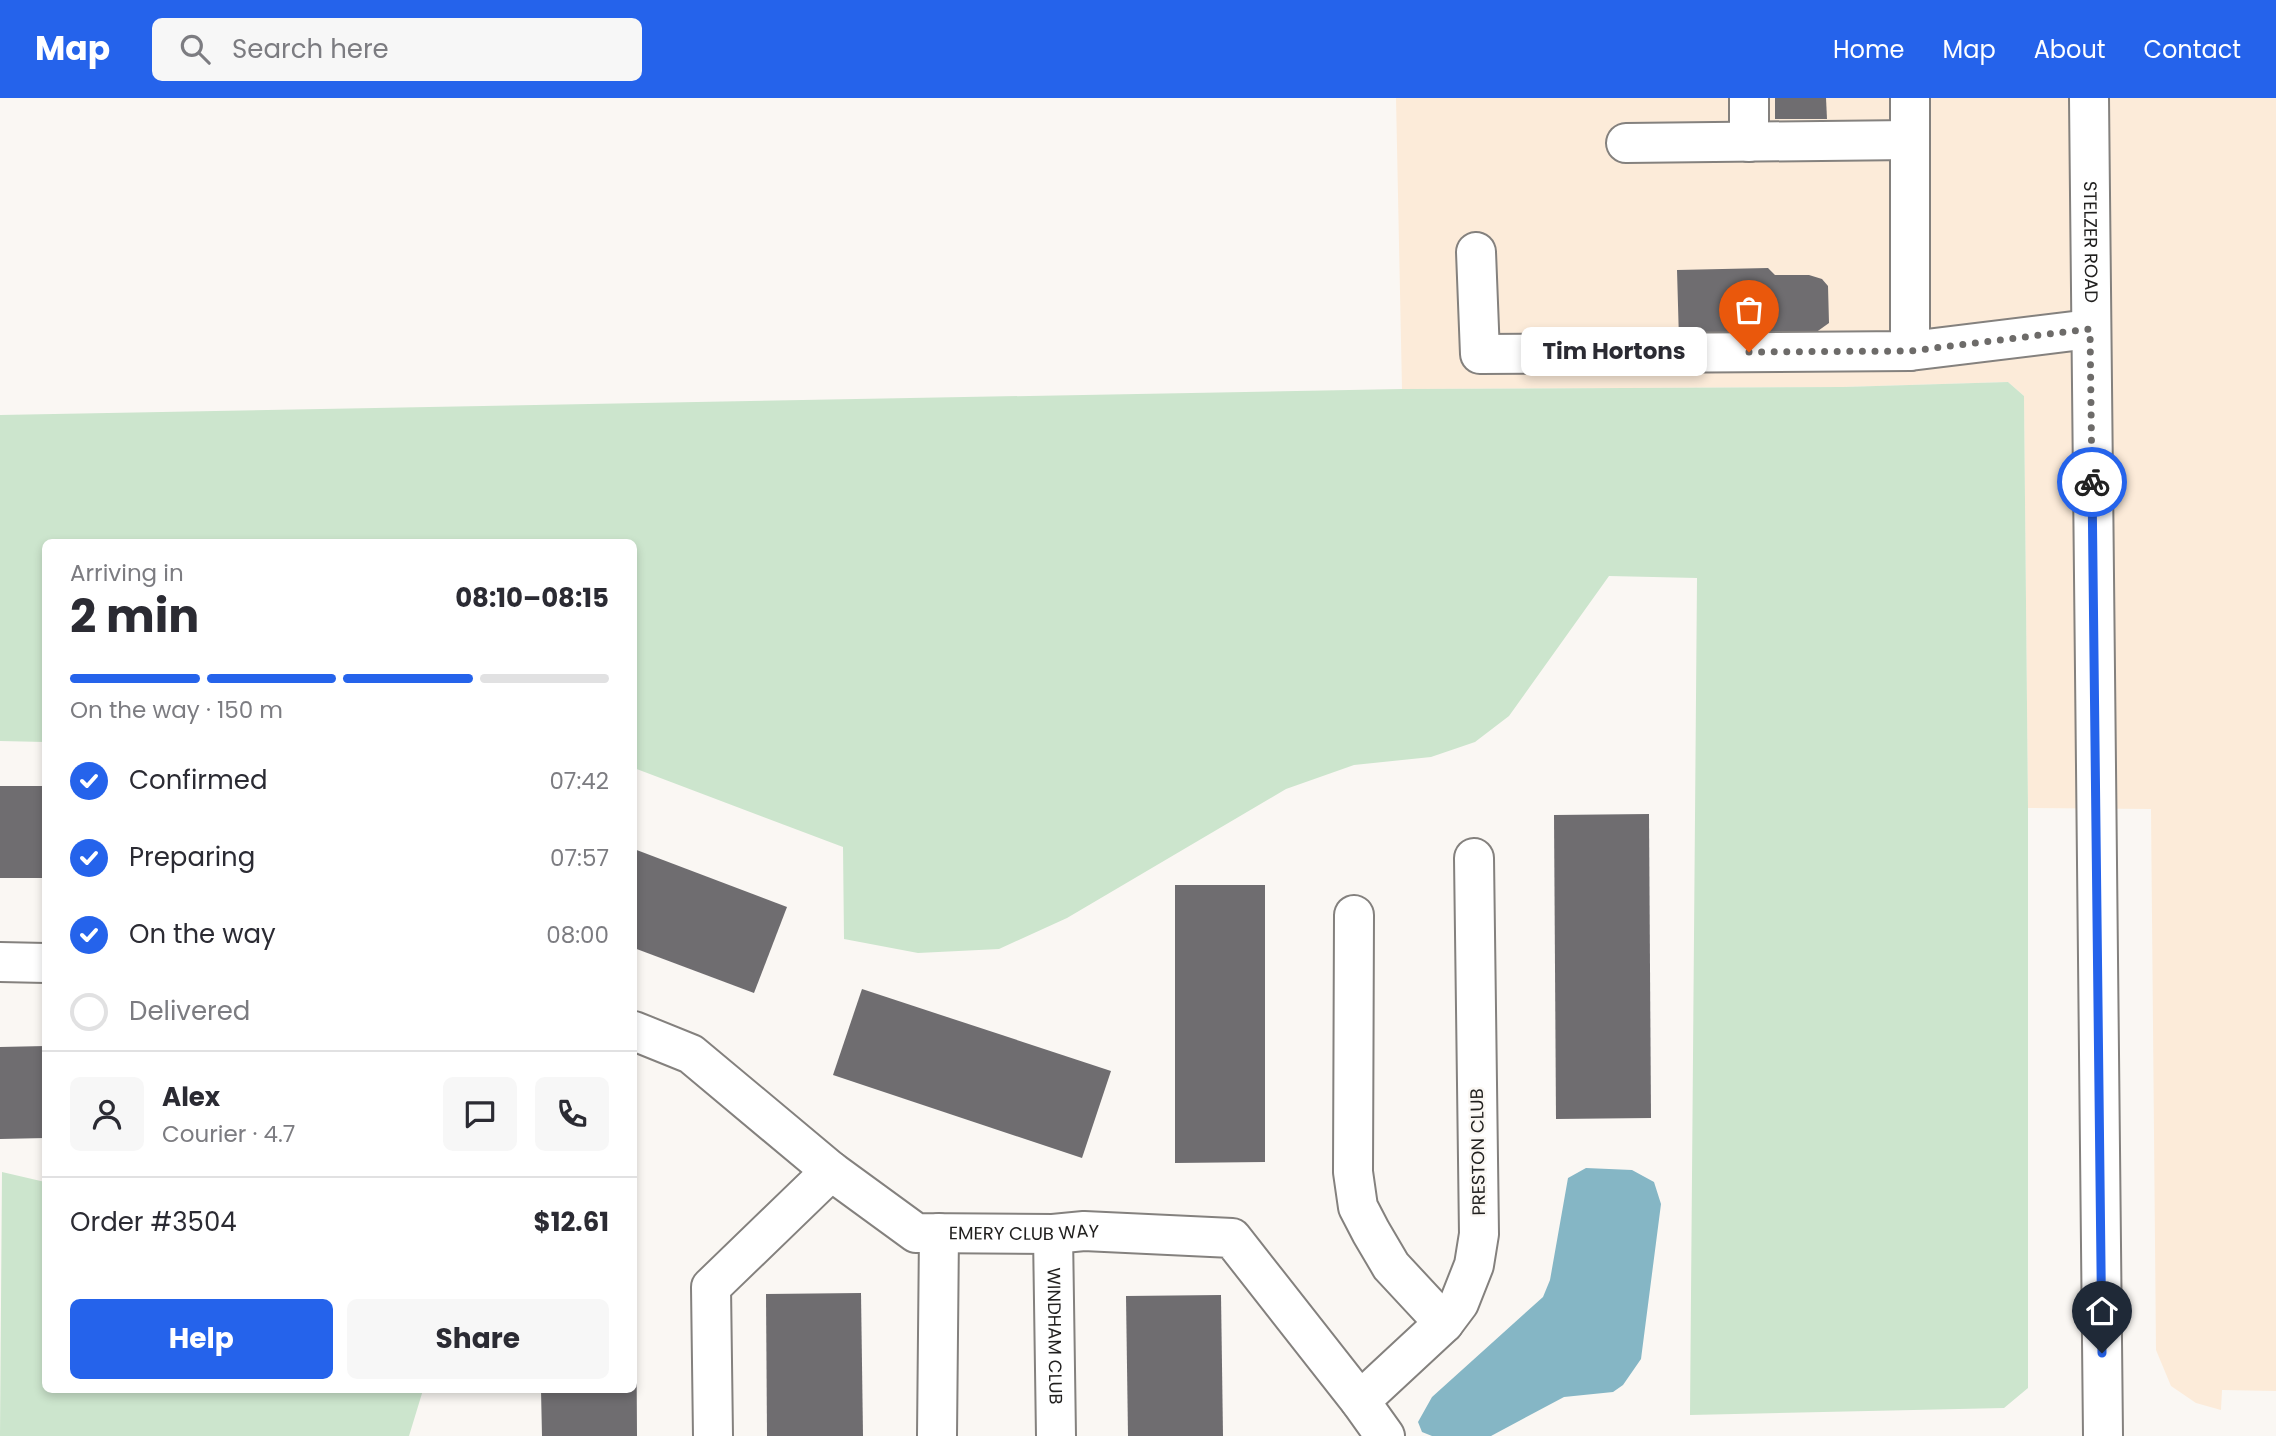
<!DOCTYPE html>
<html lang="en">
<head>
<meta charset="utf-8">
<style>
  :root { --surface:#fff; --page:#f7f7f7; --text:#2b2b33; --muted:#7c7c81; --line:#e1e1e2; --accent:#2563eb }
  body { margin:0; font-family:Poppins,sans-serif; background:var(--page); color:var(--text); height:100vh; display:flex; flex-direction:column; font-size:26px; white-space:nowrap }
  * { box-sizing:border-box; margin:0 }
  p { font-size:23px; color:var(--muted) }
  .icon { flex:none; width:38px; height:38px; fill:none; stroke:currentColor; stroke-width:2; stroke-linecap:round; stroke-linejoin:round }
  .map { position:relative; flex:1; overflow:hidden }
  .side { position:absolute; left:42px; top:441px; width:595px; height:854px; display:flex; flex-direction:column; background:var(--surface); border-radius:10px; box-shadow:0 4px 10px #0003 }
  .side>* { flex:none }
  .pin { position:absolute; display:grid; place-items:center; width:60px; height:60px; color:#fff; margin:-72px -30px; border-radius:50% 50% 50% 0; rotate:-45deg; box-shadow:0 0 7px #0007 }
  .pin .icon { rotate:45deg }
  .courier { position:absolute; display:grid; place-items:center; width:70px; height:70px; margin:-35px; border:5px solid #2563eb; border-radius:50%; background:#fff; color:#222; box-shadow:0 2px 9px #0007 }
  .bubble { position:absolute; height:49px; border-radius:10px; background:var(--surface); box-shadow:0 4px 10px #0003; font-size:23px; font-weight:700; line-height:49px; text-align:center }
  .head em { font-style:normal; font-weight:700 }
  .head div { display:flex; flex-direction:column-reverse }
  .head { display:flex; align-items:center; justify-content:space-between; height:119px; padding:0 28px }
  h1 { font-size:46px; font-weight:700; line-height:52px }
  .bar { display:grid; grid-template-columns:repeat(4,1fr); gap:10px 7px; align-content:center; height:84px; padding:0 28px }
  .bar i { height:9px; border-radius:5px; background:var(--line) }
  .bar .selected { background:var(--accent) }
  .bar p { grid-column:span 4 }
  .line { display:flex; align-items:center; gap:18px; padding:0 28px; border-top:2px solid var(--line) }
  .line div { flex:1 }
  .round { display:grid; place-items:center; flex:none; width:74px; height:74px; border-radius:10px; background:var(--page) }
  ol { padding:0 28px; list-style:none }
  li { display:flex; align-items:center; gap:21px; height:77px }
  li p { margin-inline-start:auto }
  li .icon { padding:7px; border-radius:50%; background:var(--accent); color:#fff; stroke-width:4 }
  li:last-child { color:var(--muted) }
  li i { width:38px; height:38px; border:4px solid var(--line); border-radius:50% }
  .primary-button { display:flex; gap:14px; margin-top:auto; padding:14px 28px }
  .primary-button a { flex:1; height:80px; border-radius:10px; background:var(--accent); color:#fff; font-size:28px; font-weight:700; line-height:80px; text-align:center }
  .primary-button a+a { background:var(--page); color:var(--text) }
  header { display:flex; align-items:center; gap:42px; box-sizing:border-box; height:98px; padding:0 35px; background:var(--accent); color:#fff }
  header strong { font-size:33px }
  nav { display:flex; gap:38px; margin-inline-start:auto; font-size:24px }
  .search { width:490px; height:63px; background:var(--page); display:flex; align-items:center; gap:18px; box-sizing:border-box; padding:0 24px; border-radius:10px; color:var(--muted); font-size:26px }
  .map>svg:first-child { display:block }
</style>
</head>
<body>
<header>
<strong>Map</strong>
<div class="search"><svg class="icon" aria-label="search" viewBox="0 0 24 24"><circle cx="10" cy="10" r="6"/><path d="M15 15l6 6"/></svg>Search here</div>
<nav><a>Home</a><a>Map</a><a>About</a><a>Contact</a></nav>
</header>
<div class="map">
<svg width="2276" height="1338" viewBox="0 0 2276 1338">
  <rect width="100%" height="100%" fill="#faf7f3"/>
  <!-- commercial -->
  <path fill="#fcebd9" d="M 1396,0 L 2276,0 L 2276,1293 L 2222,1292 L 2221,1312 L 2196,1305 L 2171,1288 L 2156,1252 L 2151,711 L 2028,710 L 2024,298 L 2008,284 L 1843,289 L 1402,291 Z"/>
  <!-- green -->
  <g fill="#cce5cd">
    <path d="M 2008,284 L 2024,298 L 2028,710 L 2028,1290 L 2004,1310 L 1690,1317 L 1697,480 L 1609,478 L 1509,618 L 1475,644 L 1431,659 L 1354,667 L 1286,691 L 1067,820 L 999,851 L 918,855 L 844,841 L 843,749 L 634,670 L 634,444 L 46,444 L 45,644 L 0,643 L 0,317 L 1402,291 L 1843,289 Z"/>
    <path d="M 2,1074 L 45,1084 L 46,1292 L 423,1292 L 409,1338 L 0,1338 Z"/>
  </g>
  <!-- water -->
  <path fill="#85b6c5" d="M 1586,1070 L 1632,1072 L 1654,1084 L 1661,1106 L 1641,1261 L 1623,1287 L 1613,1294 L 1564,1299 L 1491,1338 L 1432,1338 L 1422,1334 L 1418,1324 L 1432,1299 L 1543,1199 L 1550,1182 L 1568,1080 Z"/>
  <!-- building -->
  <g fill="#6f6d70">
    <path d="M 1775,0 L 1826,0 L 1827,21 L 1775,21 Z"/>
    <path d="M 1768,170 L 1775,177 L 1809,177 L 1822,181 L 1828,188 L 1829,225 L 1808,240 L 1679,242 L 1677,172 Z"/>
    <rect x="0" y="688" width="46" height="92"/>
    <path d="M 1649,716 L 1651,1020 L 1556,1021 L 1554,717 Z"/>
    <path d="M 634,751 L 787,809 L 754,895 L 634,850 Z"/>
    <path d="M 1175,787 L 1265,787 L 1265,1064 L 1175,1065 Z"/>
    <path d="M 862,891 L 1111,973 L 1082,1060 L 833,977 Z"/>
    <path d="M 46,948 L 46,1040 L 0,1041 L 0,949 Z"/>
    <path d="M 634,1173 L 636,1173 L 637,1338 L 542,1338 L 541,1292 L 634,1292 Z"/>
    <path d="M 861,1195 L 863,1338 L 767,1338 L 766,1196 Z"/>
    <path d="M 1221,1197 L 1223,1338 L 1128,1338 L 1126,1198 Z"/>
  </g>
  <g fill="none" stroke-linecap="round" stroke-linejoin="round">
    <defs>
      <g id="minor">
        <path d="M 1749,0 L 1749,44"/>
        <path d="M 1910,0 L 1910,253"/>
        <path d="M 1626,45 L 1910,42"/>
        <path d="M 1476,154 L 1480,256 L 1910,253 L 2090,231"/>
        <path d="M 1354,817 L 1353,1074 L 1358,1109 L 1371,1134 L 1391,1168 L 1444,1225"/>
        <path d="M 0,864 L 46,865"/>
        <path id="s1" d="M 634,933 L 691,956 L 831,1073 L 916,1135 L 1053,1136 L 1084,1133 L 1232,1140 L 1360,1303 L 1385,1338"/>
        <path id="s2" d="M 1053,1136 L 1056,1338"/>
        <path d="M 1360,1303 L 1444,1225 L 1459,1205 L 1474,1167 L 1479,1136 L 1474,760"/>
        <path d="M 713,1338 L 711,1189 L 831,1073"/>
        <path d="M 937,1338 L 939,1135"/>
      </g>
      <g id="major">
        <path id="s3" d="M 2089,0 L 2103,1338"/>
      </g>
    </defs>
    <!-- minor casing -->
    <use href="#minor" stroke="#84817e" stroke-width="42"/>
    <!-- major casing -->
    <use href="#major" stroke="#84817e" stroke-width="42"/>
    <!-- minor -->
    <use href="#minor" stroke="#fff" stroke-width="38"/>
    <!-- major -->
    <use href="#major" stroke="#fff" stroke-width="38"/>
  </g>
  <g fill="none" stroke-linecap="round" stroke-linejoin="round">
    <!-- done -->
    <path stroke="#6d6b69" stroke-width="7" stroke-dasharray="0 12.6" d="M 1749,254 L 1910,253 L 2090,231 L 2092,384"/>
    <!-- route -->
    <path stroke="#2563eb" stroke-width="9" d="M 2092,384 L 2102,1255"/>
  </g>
  <g text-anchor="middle" stroke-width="5" stroke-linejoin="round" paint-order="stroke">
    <!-- street labels -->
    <g font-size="18" fill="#21201f" stroke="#faf7f3">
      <text dy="6" stroke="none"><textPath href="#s3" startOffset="144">STELZER ROAD</textPath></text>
      <text transform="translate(1478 1054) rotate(-91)" y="6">PRESTON CLUB</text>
      <text dy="6" stroke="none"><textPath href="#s1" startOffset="457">EMERY CLUB WAY</textPath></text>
      <text dy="6" stroke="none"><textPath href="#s2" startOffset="102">WINDHAM CLUB</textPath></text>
    </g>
  </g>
</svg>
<div class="pin" style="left:1749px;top:254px;background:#ea580c"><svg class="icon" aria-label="bag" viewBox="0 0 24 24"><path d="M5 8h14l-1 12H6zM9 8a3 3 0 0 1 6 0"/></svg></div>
<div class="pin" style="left:2102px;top:1255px;background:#1f2937"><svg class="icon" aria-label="home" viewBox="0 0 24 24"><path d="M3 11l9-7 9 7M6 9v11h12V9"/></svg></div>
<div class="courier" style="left:2092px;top:384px"><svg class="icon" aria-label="bike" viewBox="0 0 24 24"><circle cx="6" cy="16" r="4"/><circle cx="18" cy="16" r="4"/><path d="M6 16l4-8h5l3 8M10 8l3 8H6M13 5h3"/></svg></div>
<div class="bubble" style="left:1521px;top:229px;width:186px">Tim Hortons</div>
<section class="side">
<div class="head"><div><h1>2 min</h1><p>Arriving in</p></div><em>08:10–08:15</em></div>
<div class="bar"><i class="selected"></i><i class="selected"></i><i class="selected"></i><i></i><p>On the way · 150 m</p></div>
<ol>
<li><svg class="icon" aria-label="check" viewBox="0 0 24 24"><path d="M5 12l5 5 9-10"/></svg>Confirmed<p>07:42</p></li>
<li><svg class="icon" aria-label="check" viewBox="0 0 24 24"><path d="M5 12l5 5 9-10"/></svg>Preparing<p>07:57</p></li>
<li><svg class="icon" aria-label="check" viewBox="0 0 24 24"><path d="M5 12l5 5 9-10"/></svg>On the way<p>08:00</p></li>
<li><i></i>Delivered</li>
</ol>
<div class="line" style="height:126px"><a class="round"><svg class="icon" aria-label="person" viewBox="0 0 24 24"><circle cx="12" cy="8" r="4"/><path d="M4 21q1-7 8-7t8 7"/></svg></a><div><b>Alex</b><p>Courier · 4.7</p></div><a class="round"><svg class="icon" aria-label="chat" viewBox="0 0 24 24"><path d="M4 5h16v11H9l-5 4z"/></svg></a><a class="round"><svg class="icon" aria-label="phone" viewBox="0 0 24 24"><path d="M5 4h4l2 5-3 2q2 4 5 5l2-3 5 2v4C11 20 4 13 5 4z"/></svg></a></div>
<div class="line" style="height:91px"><div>Order #3504</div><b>$12.61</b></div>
<div class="primary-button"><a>Help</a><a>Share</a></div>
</section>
</div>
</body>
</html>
